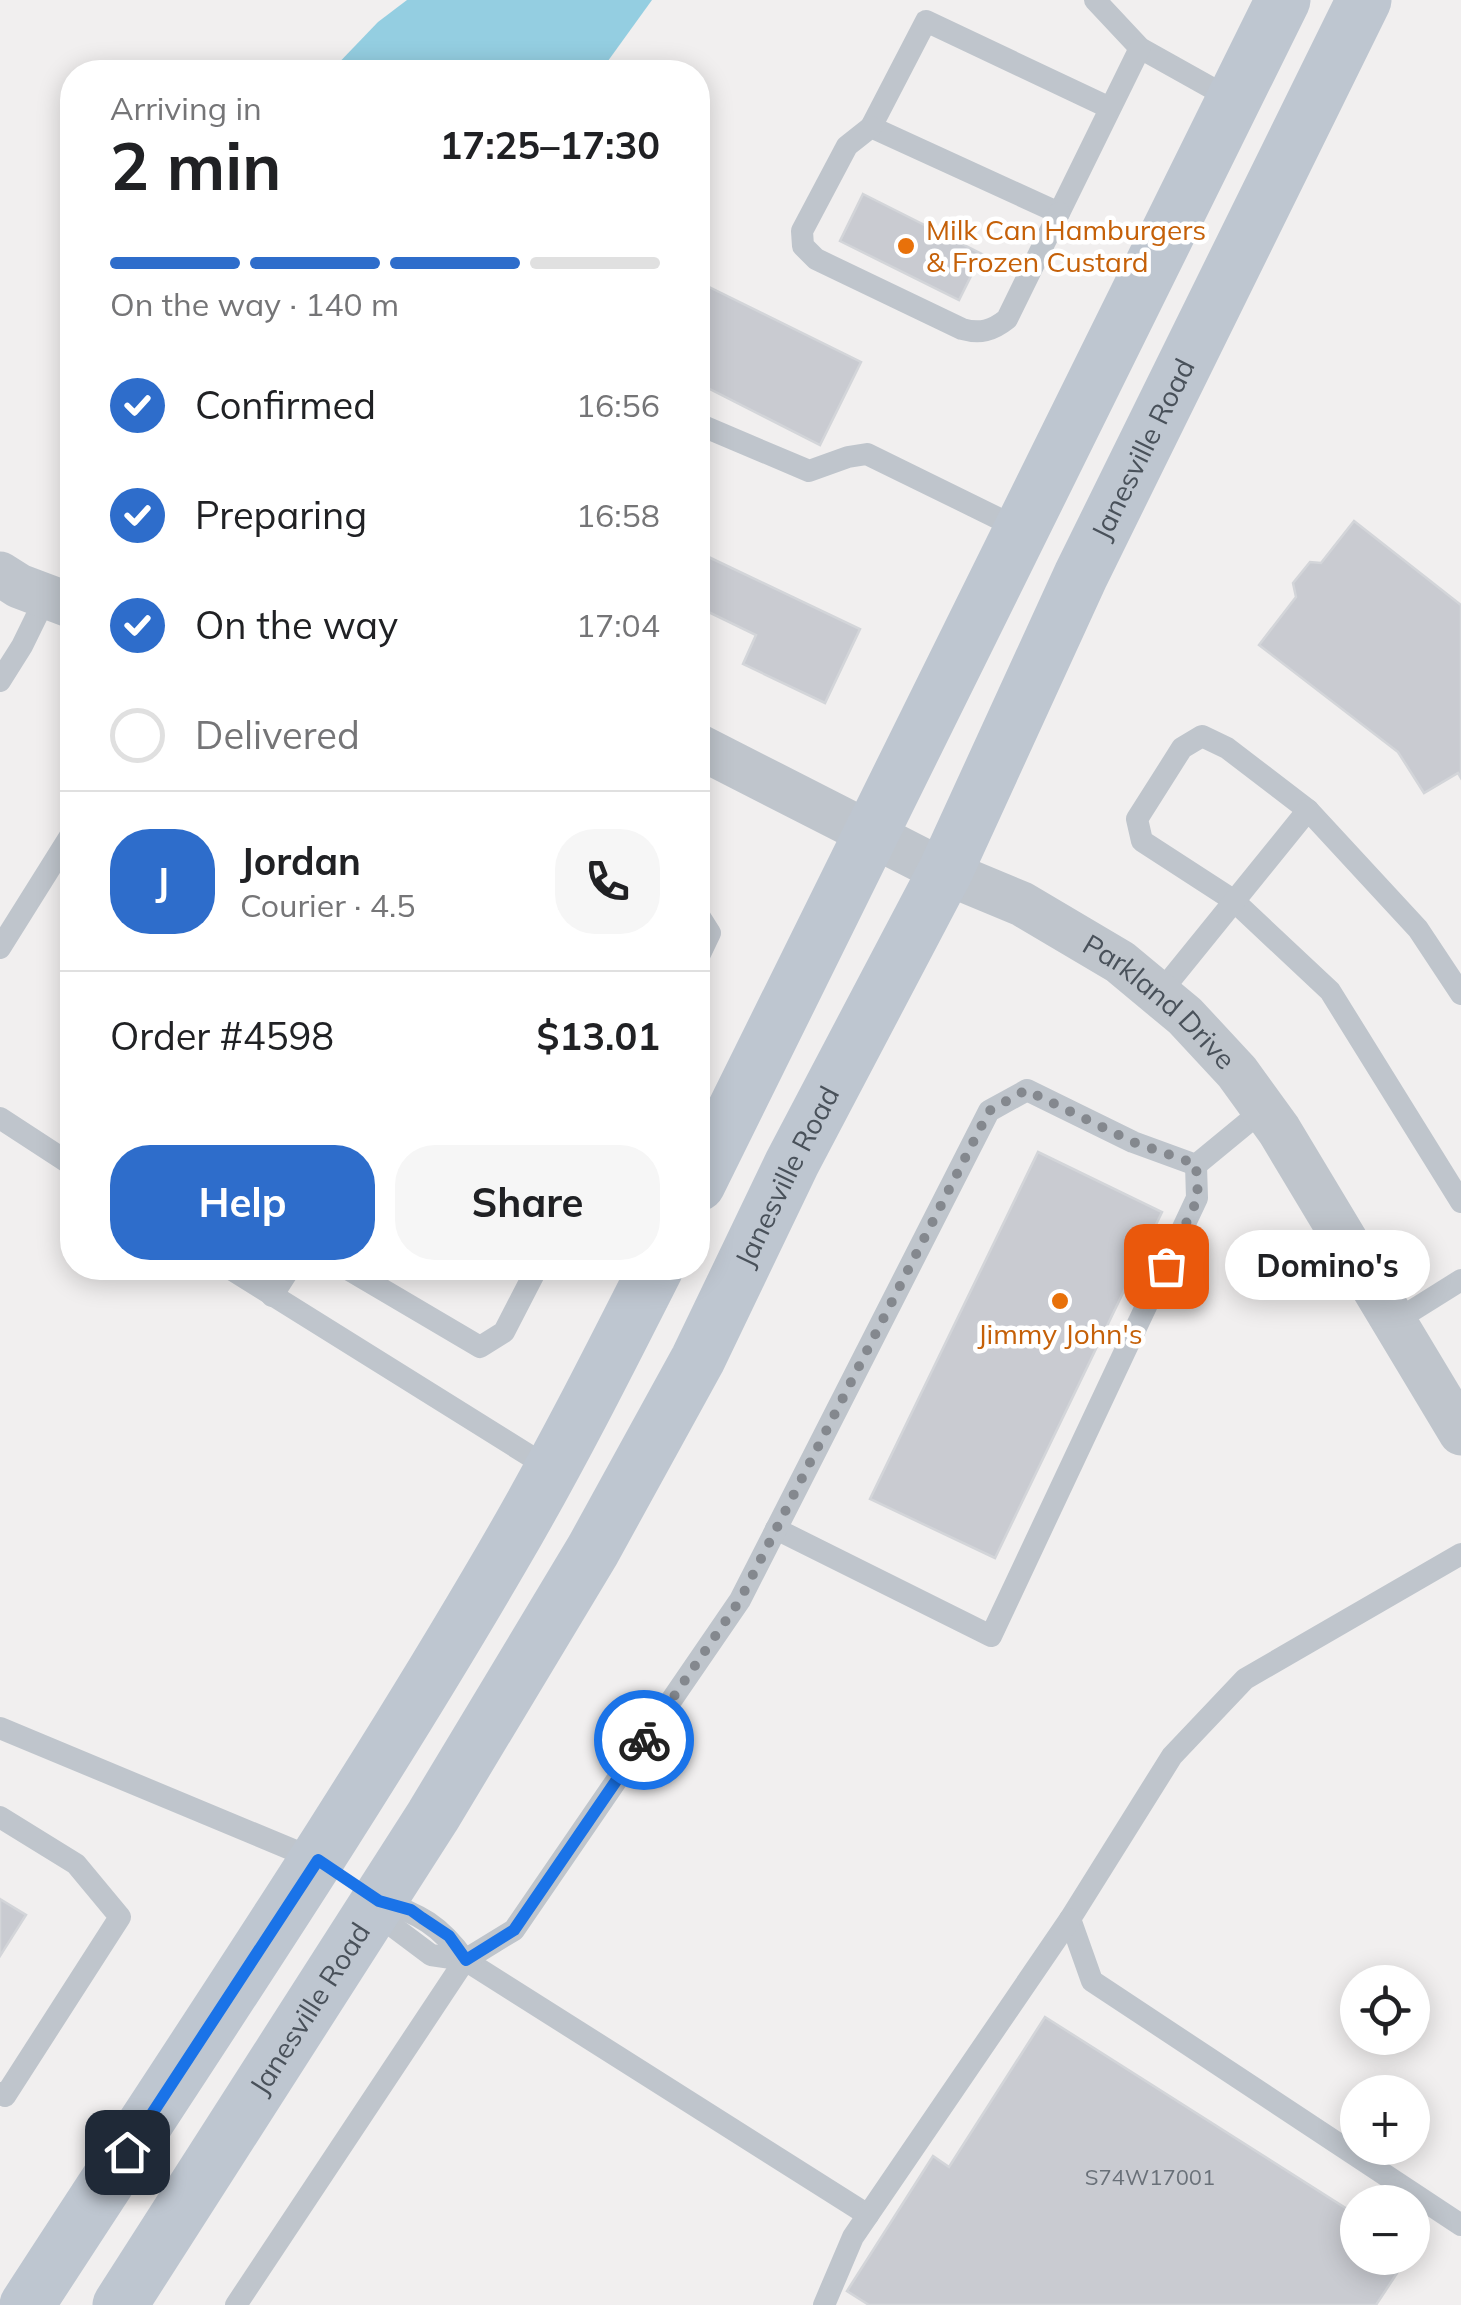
<!DOCTYPE html>
<html lang="en">
<head>
<meta charset="utf-8">
<style>
  :root { --surface:#fff; --page:#f6f6f6; --text:#202124; --muted:#757577; --line:#e0e0e0; --accent:#2e6dcb }
  body { margin:0; font-family:Mulish,sans-serif; background:var(--page); color:var(--text); height:100vh; display:flex; flex-direction:column; font-size:38px; white-space:nowrap }
  * { box-sizing:border-box; margin:0 }
  p { font-size:32px; color:var(--muted) }
  .icon { flex:none; width:55px; height:55px; fill:none; stroke:currentColor; stroke-width:2; stroke-linecap:round; stroke-linejoin:round }
  .map { position:relative; flex:1; overflow:hidden }
  .side { position:absolute; left:60px; top:60px; width:650px; height:1220px; display:flex; flex-direction:column; background:var(--surface); border-radius:40px; box-shadow:0 5px 25px #0003 }
  .side>* { flex:none }
  .tools { position:absolute; left:1340px; top:1965px; display:grid; gap:20px }
  .tools a { display:grid; place-items:center; width:90px; height:90px; border-radius:50%; background:var(--surface); box-shadow:0 5px 25px #0003; font-size:50px }
  .pin { position:absolute; display:grid; place-items:center; width:85px; height:85px; color:#fff; margin:-42px; border-radius:20px; box-shadow:0 5px 15px #0006 }
  .courier { position:absolute; display:grid; place-items:center; width:100px; height:100px; margin:-50px; border:8px solid #1a73e8; border-radius:50%; background:#fff; color:#222; box-shadow:0 2px 12px #0007 }
  .bubble { position:absolute; height:70px; border-radius:35px; background:var(--surface); box-shadow:0 5px 25px #0003; font-size:32px; font-weight:700; line-height:70px; text-align:center }
  .head em { font-style:normal; font-weight:700 }
  .head div { display:flex; flex-direction:column-reverse }
  .head { display:flex; align-items:center; justify-content:space-between; height:170px; padding:0 50px }
  h1 { font-size:65px; font-weight:700; line-height:75px }
  .bar { display:grid; grid-template-columns:repeat(4,1fr); gap:15px 10px; align-content:center; height:120px; padding:0 50px }
  .bar i { height:12px; border-radius:8px; background:var(--line) }
  .bar .current { background:var(--accent) }
  .bar p { grid-column:span 4 }
  .line { display:flex; align-items:center; gap:25px; padding:0 50px; border-top:2px solid var(--line) }
  .line div { flex:1 }
  .round { display:grid; place-items:center; flex:none; width:105px; height:105px; border-radius:40px; background:var(--page) }
  ol { padding:0 50px; list-style:none }
  li { display:flex; align-items:center; gap:30px; height:110px }
  li p { margin-inline-start:auto }
  li .icon { padding:10px; border-radius:50%; background:var(--accent); color:#fff; stroke-width:4 }
  li:last-child { color:var(--muted) }
  li i { width:55px; height:55px; border:5px solid var(--line); border-radius:50% }
  .cta { display:flex; gap:20px; margin-top:auto; padding:20px 50px }
  .cta a { flex:1; height:115px; border-radius:40px; background:var(--accent); color:#fff; font-size:40px; font-weight:700; line-height:115px; text-align:center }
  .cta a+a { background:var(--page); color:var(--text) }
  .map>svg:first-child { display:block }
</style>
</head>
<body>
<div class="map">
<svg width="1461" height="2305" viewBox="0 0 1461 2305">
  <rect width="100%" height="100%" fill="#f1efef"/>
  <!-- water -->
  <path fill="#94cee1" d="M 407,0 L 652,0 L 600,72 L 330,72 L 378,22 Z"/>
  <!-- building -->
  <g fill="#c9cbd1" stroke="#d3d5d9" stroke-width="2.5">
    <path d="M 863,194 L 982,254 L 959,300 L 840,241 Z"/>
    <path d="M 703,284 L 861,362 L 820,445 L 698,383 L 698,295 Z"/>
    <path d="M 1354,521 L 1461,605 L 1461,778 L 1458,773 L 1424,793 L 1398,752 L 1259,645 L 1296,597 L 1293,583 L 1310,562 L 1321,563 Z"/>
    <path d="M 698,552 L 860,629 L 825,703 L 743,664 L 756,635 L 698,607 Z"/>
    <path d="M 1038,1152 L 1162,1212 L 995,1558 L 870,1499 Z"/>
    <path d="M 0,1899 L 26,1915 L 0,1956 Z"/>
    <path d="M 1045,2017 L 1358,2216 L 1358,2258 L 1407,2258 L 1376,2305 L 869,2305 L 847,2291 L 933,2156 L 949,2167 Z"/>
  </g>
  <g fill="none" stroke-linecap="round" stroke-linejoin="round">
    <!-- service -->
    <g stroke="#bfc5cc" stroke-width="22">
      <path d="M 1095,0 L 1140,48 L 1233,100"/>
      <path d="M 1110,108 L 926,21 L 871,127 L 1059,213 L 1140,48"/>
      <path d="M 871,127 L 847,146 L 802,231 L 803,246 L 816,259 L 962,329 C 980,334 992,331 1007,319 L 1059,213"/>
      <path d="M 698,424 L 809,471 L 848,457 L 867,454 L 1022,530"/>
      <path d="M 0,681 L 22,646 L 46,597"/>
      <path d="M 1308,810 L 1227,748 L 1202,736 L 1182,748 L 1137,819 L 1142,841 L 1233,900 L 1330,991 L 1461,1202"/>
      <path d="M 698,914 L 710,933 L 698,958"/>
      <path d="M 0,948 L 72,833"/>
      <path d="M 1159,994 L 1308,810 L 1418,929 L 1461,994"/>
      <path d="M 0,1118 L 72,1165"/>
      <path d="M 229,1268 L 551,1469"/>
      <path d="M 346,1268 L 480,1347 L 504,1332 L 537,1268"/>
      <path d="M 272,1296 L 290,1268"/>
      <path d="M 1394,1322 L 1461,1280"/>
      <path d="M 776,1529 L 991,1636 L 1197,1198 L 1196,1165"/>
      <path d="M 1461,1554 L 1245,1679 L 1172,1756 L 1070,1919 L 1092,1981 L 1461,2225"/>
      <path d="M 0,1728 L 317,1860"/>
      <path d="M 0,1817 L 76,1864 L 120,1917 L 5,2096 L 0,2093"/>
      <path d="M 379,1901 C 419,1913 441,1926 465,1960 L 868,2215"/>
      <path d="M 379,1901 L 395,1928 L 431,1955 L 465,1960"/>
      <path d="M 236,2305 L 465,1960 L 514,1930 L 740,1600 L 989,1111 L 1027,1090 L 1133,1142 L 1196,1165 L 1264,1109"/>
      <path d="M 824,2305 L 853,2237 L 1070,1919"/>
    </g>
    <!-- minor -->
    <g stroke="#bfc5cc" stroke-width="45">
      <path d="M 0,574 L 19,586 L 72,606"/>
      <path id="s1" d="M 698,746 L 945,872 L 1022,904 L 1120,962 L 1185,1016 L 1237,1072 L 1279,1130 L 1461,1433"/>
    </g>
    <!-- secondary -->
    <g stroke="#bec6d0" stroke-width="55">
      <path d="M 698,1184 L 1283,0"/>
      <path d="M 27,2305 C 188,2056 354,1812 503,1556 C 558,1462 607,1365 656,1268"/>
      <path id="s2" d="M 120,2305 L 433,1816 L 593,1550 L 698,1359 L 792,1163 L 945,872 L 1081,575 L 1364,0"/>
    </g>
  </g>
  <g fill="none" stroke-linecap="round" stroke-linejoin="round">
    <!-- done -->
    <path stroke="#84888e" stroke-width="10" stroke-dasharray="0 18" d="M 644,1740 L 740,1600 L 989,1111 L 1026,1090 L 1133,1142 L 1196,1164 L 1198,1198 L 1166,1266"/>
    <!-- route -->
    <path stroke="#1a73e8" stroke-width="12" d="M 127,2152 L 318,1860 L 379,1901 L 411,1910 L 422,1918 L 449,1936 L 466,1960 L 514,1930 L 644,1740"/>
  </g>
  <!-- markers -->
  <g fill="#e8710a" stroke="#fff" stroke-width="4">
    <circle cx="906" cy="246" r="10"/>
    <circle cx="1060" cy="1301" r="10"/>
  </g>
  <g text-anchor="middle" stroke-width="9" stroke-linejoin="round" paint-order="stroke">
    <!-- number labels -->
    <g font-size="22" fill="#697078">
      <text x="1150" y="2185">S74W17001</text>
    </g>
    <!-- food labels -->
    <g font-size="28" fill="#c56008" stroke="#fff" text-anchor="start">
      <text x="926" y="240">Milk Can Hamburgers<tspan x="926" dy="32">&amp; Frozen Custard</tspan></text>
      <text x="1060" y="1344" text-anchor="middle">Jimmy John's</text>
    </g>
    <!-- street labels -->
    <g font-size="28" fill="#49515a" stroke="#fff">
      <text dy="10" stroke="none"><textPath href="#s2" startOffset="2122">Janesville Road</textPath></text>
      <text dy="10" stroke="none"><textPath href="#s1" startOffset="530">Parkland Drive</textPath></text>
      <text dy="10" stroke="none"><textPath href="#s2" startOffset="1312">Janesville Road</textPath></text>
      <text dy="10" stroke="none"><textPath href="#s2" startOffset="352">Janesville Road</textPath></text>
    </g>
  </g>
</svg>
<div class="tools">
<a><svg class="icon" aria-label="locate" viewBox="0 0 24 24"><circle cx="12" cy="12" r="6"/><path d="M12 2v4M12 18v4M2 12h4M18 12h4"/></svg></a>
<a>+</a>
<a>−</a>
</div>
<div class="pin" style="left:1166px;top:1266px;background:#ea580c"><svg class="icon" aria-label="bag" viewBox="0 0 24 24"><path d="M5 8h14l-1 12H6zM9 8a3 3 0 0 1 6 0"/></svg></div>
<div class="pin" style="left:127px;top:2152px;background:#1f2937"><svg class="icon" aria-label="home" viewBox="0 0 24 24"><path d="M3 11l9-7 9 7M6 9v11h12V9"/></svg></div>
<div class="courier" style="left:644px;top:1740px"><svg class="icon" aria-label="bike" viewBox="0 0 24 24"><circle cx="6" cy="16" r="4"/><circle cx="18" cy="16" r="4"/><path d="M6 16l4-8h5l3 8M10 8l3 8H6M13 5h3"/></svg></div>
<div class="bubble" style="left:1225px;top:1230px;width:205px">Domino's</div>
<section class="side">
<div class="head"><div><h1>2 min</h1><p>Arriving in</p></div><em>17:25–17:30</em></div>
<div class="bar"><i class="current"></i><i class="current"></i><i class="current"></i><i></i><p>On the way · 140 m</p></div>
<ol>
<li><svg class="icon" aria-label="check" viewBox="0 0 24 24"><path d="M5 12l5 5 9-10"/></svg>Confirmed<p>16:56</p></li>
<li><svg class="icon" aria-label="check" viewBox="0 0 24 24"><path d="M5 12l5 5 9-10"/></svg>Preparing<p>16:58</p></li>
<li><svg class="icon" aria-label="check" viewBox="0 0 24 24"><path d="M5 12l5 5 9-10"/></svg>On the way<p>17:04</p></li>
<li><i></i>Delivered</li>
</ol>
<div class="line" style="height:180px"><b class="round" style="background:var(--accent);color:#fff">J</b><div><b>Jordan</b><p>Courier · 4.5</p></div><a class="round"><svg class="icon" aria-label="phone" viewBox="0 0 24 24"><path d="M5 4h4l2 5-3 2q2 4 5 5l2-3 5 2v4C11 20 4 13 5 4z"/></svg></a></div>
<div class="line" style="height:130px"><div>Order #4598</div><b>$13.01</b></div>
<div class="cta"><a>Help</a><a>Share</a></div>
</section>
</div>
</body>
</html>
